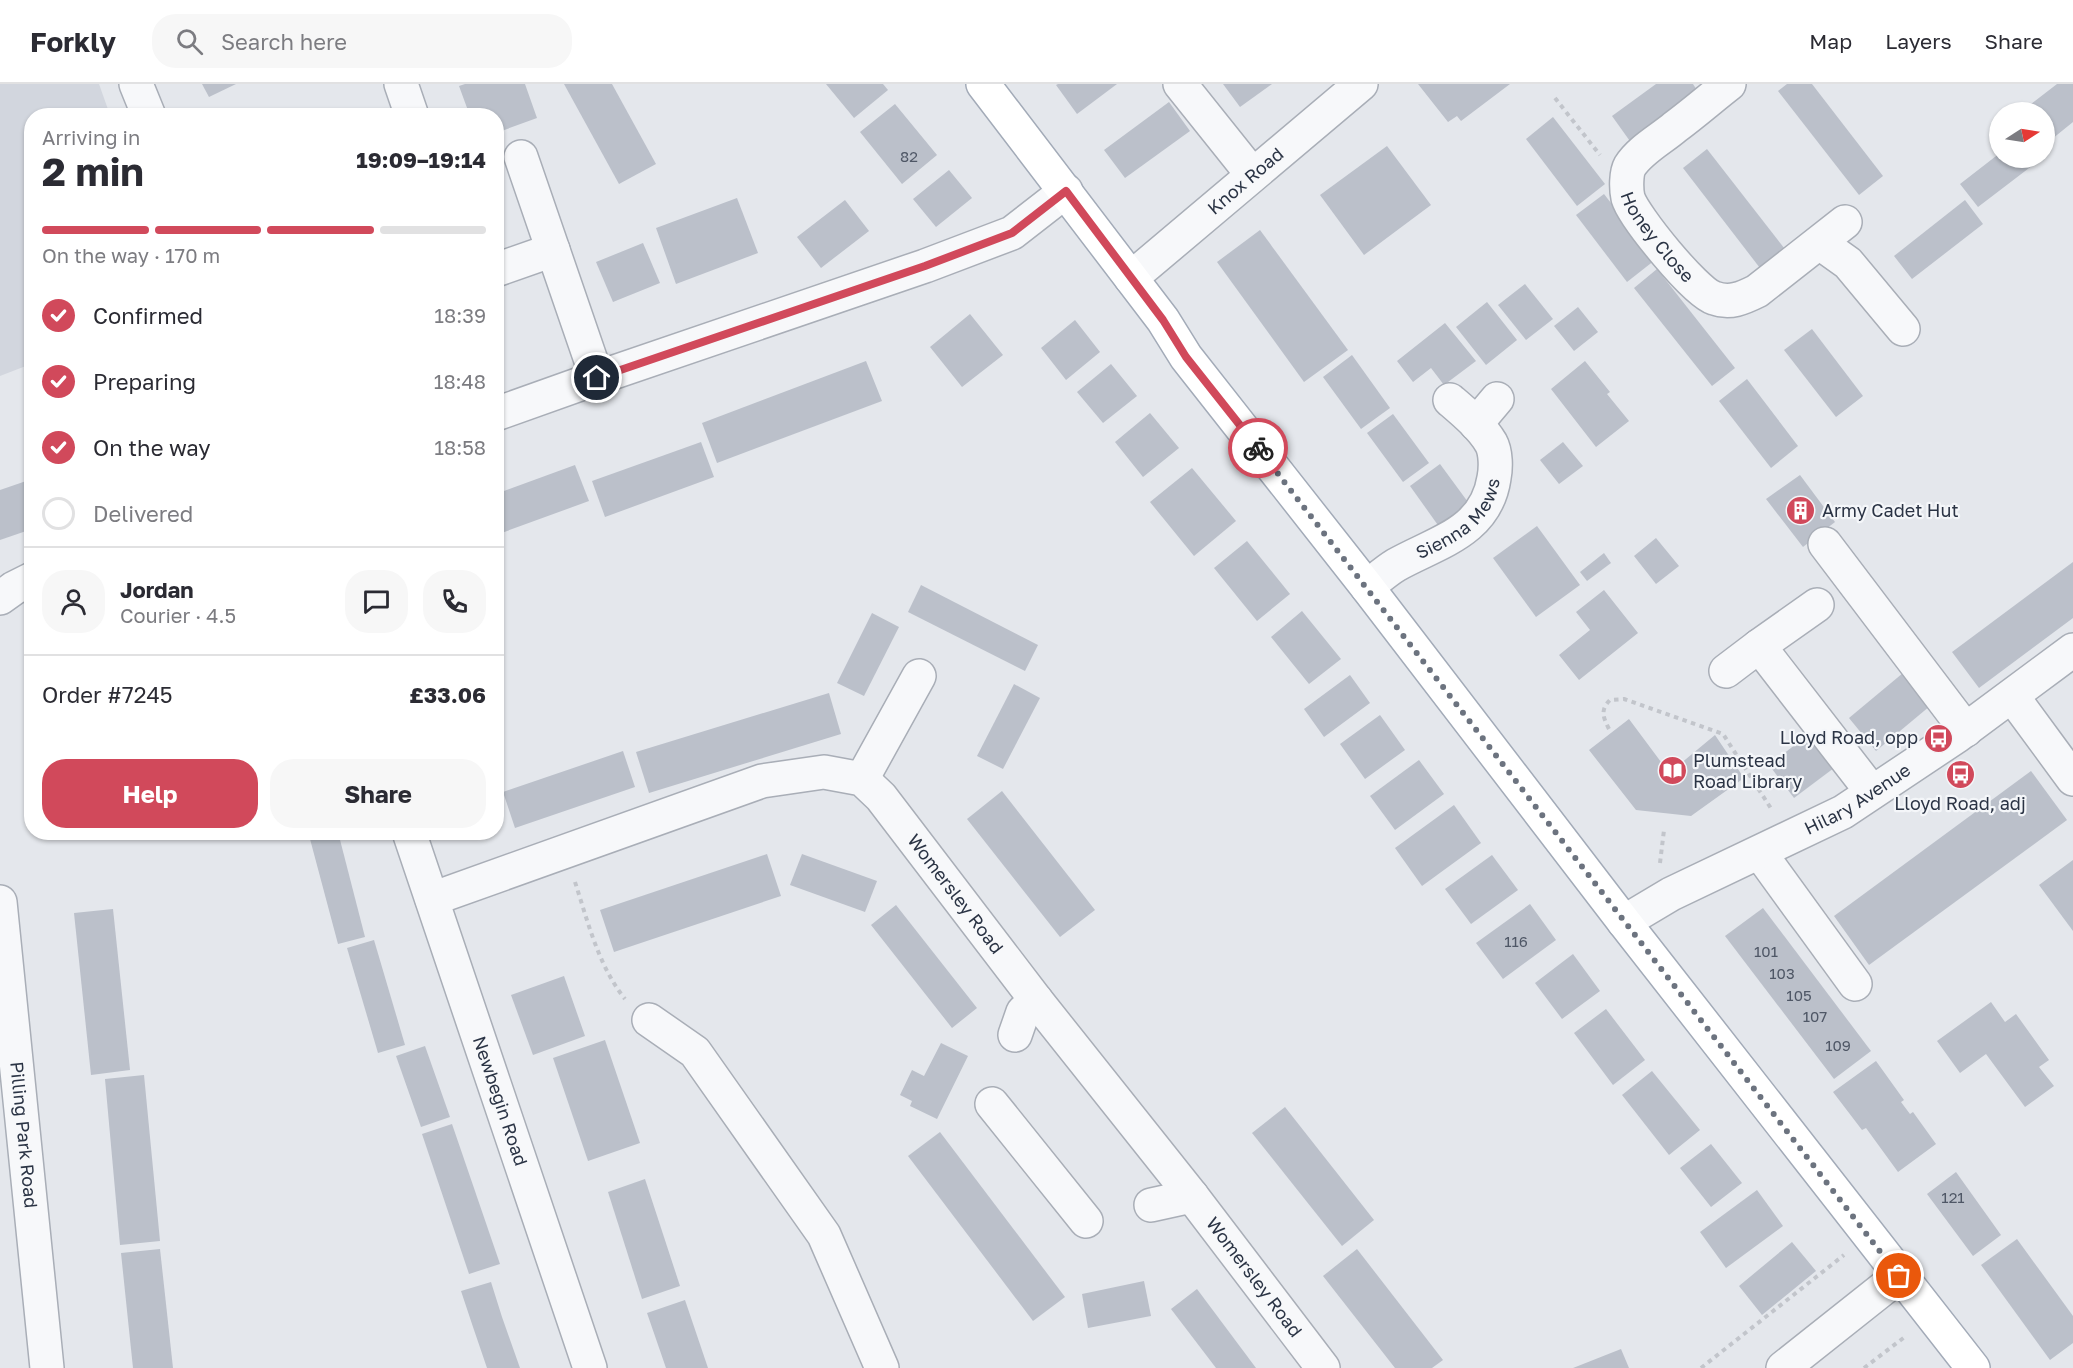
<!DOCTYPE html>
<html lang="en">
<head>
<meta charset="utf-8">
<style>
  :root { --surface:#fff; --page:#f7f7f7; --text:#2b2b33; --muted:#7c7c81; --line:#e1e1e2; --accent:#d1495b }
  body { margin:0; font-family:"Golos Text",sans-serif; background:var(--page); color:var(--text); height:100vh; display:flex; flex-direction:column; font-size:22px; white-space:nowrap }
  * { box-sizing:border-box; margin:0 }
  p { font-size:20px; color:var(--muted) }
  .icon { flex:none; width:33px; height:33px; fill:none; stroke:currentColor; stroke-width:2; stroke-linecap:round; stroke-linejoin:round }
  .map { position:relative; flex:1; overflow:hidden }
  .panel { position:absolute; left:24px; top:24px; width:480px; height:732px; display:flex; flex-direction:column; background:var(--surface); border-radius:24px; box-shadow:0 2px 4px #0004 }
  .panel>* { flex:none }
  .needle { width:39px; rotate:78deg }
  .fabs { position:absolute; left:1989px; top:18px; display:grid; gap:12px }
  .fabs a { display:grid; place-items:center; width:66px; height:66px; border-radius:50%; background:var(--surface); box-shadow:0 2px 4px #0004; font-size:30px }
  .pin { position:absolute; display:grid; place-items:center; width:51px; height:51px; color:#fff; margin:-26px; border:3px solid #fff; border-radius:50%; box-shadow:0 2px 6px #0007 }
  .courier { position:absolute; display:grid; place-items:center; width:60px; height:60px; margin:-30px; border:4px solid #d1495b; border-radius:50%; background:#fff; color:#222; box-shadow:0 2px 8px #0007 }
  .summary em { font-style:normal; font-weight:700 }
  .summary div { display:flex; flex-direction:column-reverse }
  .summary { display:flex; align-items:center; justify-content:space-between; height:102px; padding:0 18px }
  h1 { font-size:39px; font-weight:700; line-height:45px }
  .bar { display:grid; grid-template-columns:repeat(4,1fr); gap:9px 6px; align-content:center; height:72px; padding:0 18px }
  .bar i { height:8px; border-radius:4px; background:var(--line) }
  .bar .active { background:var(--accent) }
  .bar p { grid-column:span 4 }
  .line { display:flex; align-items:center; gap:15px; padding:0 18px; border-top:2px solid var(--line) }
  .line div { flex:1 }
  .round { display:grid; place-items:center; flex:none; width:63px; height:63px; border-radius:24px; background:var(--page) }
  ol { padding:0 18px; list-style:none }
  li { display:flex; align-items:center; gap:18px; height:66px }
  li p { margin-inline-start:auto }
  li .icon { padding:6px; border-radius:50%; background:var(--accent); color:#fff; stroke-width:4 }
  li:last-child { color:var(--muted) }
  li i { width:33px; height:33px; border:3px solid var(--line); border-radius:50% }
  .cta { display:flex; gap:12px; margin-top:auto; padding:12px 18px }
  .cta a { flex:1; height:69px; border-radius:24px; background:var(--accent); color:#fff; font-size:24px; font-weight:700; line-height:69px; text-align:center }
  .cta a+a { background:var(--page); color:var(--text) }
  header { display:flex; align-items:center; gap:36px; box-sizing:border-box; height:84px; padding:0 30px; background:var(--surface); border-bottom:2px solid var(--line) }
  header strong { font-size:28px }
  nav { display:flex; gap:33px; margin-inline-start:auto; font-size:21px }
  .search { width:420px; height:54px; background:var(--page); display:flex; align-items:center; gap:15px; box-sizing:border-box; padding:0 21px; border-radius:24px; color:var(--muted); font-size:22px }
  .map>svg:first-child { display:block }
</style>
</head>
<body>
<header>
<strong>Forkly</strong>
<div class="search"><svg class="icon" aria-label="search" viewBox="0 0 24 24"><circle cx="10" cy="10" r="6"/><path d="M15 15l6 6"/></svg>Search here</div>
<nav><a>Map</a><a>Layers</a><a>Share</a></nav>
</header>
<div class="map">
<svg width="2073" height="1284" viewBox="0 0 2073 1284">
  <rect width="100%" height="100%" fill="#e4e7ec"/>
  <!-- built -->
  <path fill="#d2d6de" d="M 0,0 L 99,0 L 110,31 L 32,32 L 31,280 L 0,292 Z"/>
  <!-- building -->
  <g fill="#bbc0ca">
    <path d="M 202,0 L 236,0 L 209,13 Z"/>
    <path d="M 465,0 L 525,0 L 537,34 L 496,49 L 496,32 L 470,32 L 459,2 Z"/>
    <path d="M 564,0 L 612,0 L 656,80 L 619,100 Z"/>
    <path d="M 826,0 L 883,0 L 888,6 L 854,34 Z"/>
    <path d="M 1058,0 L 1117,0 L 1077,30 L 1056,1 Z"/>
    <path d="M 1223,0 L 1272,0 L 1240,23 Z"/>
    <path d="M 1418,0 L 1510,0 L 1461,37 L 1457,32 L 1448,38 Z"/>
    <path d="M 1656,0 L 1693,0 L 1700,11 L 1632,60 L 1612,32 Z"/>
    <path d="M 1787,0 L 1812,0 L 1883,92 L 1859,111 L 1778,7 Z"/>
    <path d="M 2057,0 L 2073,0 L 2073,38 L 2052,55 L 2044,45 L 2044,28 L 2031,28 L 2027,23 Z"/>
    <path d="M 1169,18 L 1190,47 L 1125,94 L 1104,66 Z"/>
    <path d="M 895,20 L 937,71 L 902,100 L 860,48 Z"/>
    <path d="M 1553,33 L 1605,100 L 1577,122 L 1526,55 Z"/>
    <path d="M 1387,62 L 1431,121 L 1364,171 L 1320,111 Z"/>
    <path d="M 1707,65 L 1788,169 L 1763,188 L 1683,84 Z"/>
    <path d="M 2000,69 L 2000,74 L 2042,74 L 1978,123 L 1960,100 Z"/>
    <path d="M 949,86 L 972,114 L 936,143 L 913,115 Z"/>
    <path d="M 1604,110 L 1655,176 L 1627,198 L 1576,131 Z"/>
    <path d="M 737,114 L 758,169 L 676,200 L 656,144 Z"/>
    <path d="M 845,116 L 869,147 L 821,184 L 797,153 Z"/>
    <path d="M 1965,116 L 1983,140 L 1912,195 L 1894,172 Z"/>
    <path d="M 1260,146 L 1348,266 L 1304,298 L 1217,178 Z"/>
    <path d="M 643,159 L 660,199 L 613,218 L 596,178 Z"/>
    <path d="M 1657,185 L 1735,284 L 1712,302 L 1634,204 Z"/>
    <path d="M 1525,200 L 1553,235 L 1526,256 L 1498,221 Z"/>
    <path d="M 1487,218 L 1517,256 L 1486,281 L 1456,243 Z"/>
    <path d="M 1578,223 L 1598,248 L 1574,267 L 1554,242 Z"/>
    <path d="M 970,230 L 1003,271 L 962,303 L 930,263 Z"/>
    <path d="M 1075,236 L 1100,268 L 1066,296 L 1041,264 Z"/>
    <path d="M 1445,239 L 1476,277 L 1444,301 L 1431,284 L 1413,298 L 1397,277 Z"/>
    <path d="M 1812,245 L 1863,312 L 1836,333 L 1784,266 Z"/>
    <path d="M 1352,271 L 1390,324 L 1361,345 L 1323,293 Z"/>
    <path d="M 866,277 L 882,317 L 717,379 L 702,339 Z"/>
    <path d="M 1585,277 L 1610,308 L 1607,310 L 1629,337 L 1596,363 L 1551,305 Z"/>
    <path d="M 1111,280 L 1137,312 L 1103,339 L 1077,308 Z"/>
    <path d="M 1747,295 L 1798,362 L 1771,384 L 1719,317 Z"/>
    <path d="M 1150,329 L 1179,364 L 1143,393 L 1115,358 Z"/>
    <path d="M 1393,330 L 1429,379 L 1403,398 L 1367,349 Z"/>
    <path d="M 701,358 L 714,393 L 605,433 L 592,397 Z"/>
    <path d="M 1563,358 L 1583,382 L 1559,400 L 1540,376 Z"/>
    <path d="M 1440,380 L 1476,429 L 1445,451 L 1410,402 Z"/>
    <path d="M 575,381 L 589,417 L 496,451 L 496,410 Z"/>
    <path d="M 1192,384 L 1236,437 L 1194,472 L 1150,418 Z"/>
    <path d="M 1800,391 L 1835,438 L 1803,463 L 1766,415 Z"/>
    <path d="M 32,395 L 32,445 L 0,456 L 0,406 Z"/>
    <path d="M 1537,442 L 1580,501 L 1536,533 L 1493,474 Z"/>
    <path d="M 1656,454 L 1679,482 L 1656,500 L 1634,472 Z"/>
    <path d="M 1247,457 L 1290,510 L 1257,537 L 1214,484 Z"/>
    <path d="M 1604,469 L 1611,479 L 1587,497 L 1580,488 Z"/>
    <path d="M 2073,478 L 2073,534 L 1979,604 L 1952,568 Z"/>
    <path d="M 921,501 L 1038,561 L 1025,587 L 908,528 Z"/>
    <path d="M 1604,506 L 1638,549 L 1579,596 L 1559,571 L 1590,546 L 1576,528 Z"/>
    <path d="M 1302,527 L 1341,575 L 1309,600 L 1271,553 Z"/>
    <path d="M 872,529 L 899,543 L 864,612 L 837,599 Z"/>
    <path d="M 1909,584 L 1936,617 L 1876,667 L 1849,634 Z"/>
    <path d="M 1350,591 L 1370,619 L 1324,653 L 1304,625 Z"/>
    <path d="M 1014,600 L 1040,614 L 1003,685 L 977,672 Z"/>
    <path d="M 829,609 L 841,650 L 649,709 L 636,668 Z"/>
    <path d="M 1380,631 L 1405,666 L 1365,695 L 1340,660 Z"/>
    <path d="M 1629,635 L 1661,678 L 1680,680 L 1715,651 L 1744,694 L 1691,732 L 1636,726 L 1589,666 Z"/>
    <path d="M 1809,650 L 1834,684 L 1794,714 L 1769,681 Z"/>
    <path d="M 623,667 L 635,703 L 515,744 L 503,708 Z"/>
    <path d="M 1419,676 L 1444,710 L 1395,746 L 1370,712 Z"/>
    <path d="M 2031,687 L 2067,736 L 1869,881 L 1834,832 Z"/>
    <path d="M 1002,707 L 1095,826 L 1060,853 L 967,735 Z"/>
    <path d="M 1454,721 L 1481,759 L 1422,802 L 1395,764 Z"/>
    <path d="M 66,748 L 105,748 L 105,752 L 66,756 Z"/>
    <path d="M 338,748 L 365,853 L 338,860 L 310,755 Z"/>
    <path d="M 767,770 L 781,812 L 614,868 L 600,826 Z"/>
    <path d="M 802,770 L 877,797 L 865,828 L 790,801 Z"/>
    <path d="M 1492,771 L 1518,806 L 1471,840 L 1445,805 Z"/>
    <path d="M 2073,776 L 2073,847 L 2039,801 Z"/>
    <path d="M 1530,820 L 1556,856 L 1503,895 L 1476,859 Z"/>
    <path d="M 896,821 L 977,924 L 952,944 L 871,841 Z"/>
    <path d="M 1763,824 L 1871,967 L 1834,995 L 1725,852 Z"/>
    <path d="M 113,825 L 130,986 L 91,991 L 74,829 Z"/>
    <path d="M 374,856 L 405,961 L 378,969 L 347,864 Z"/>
    <path d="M 1573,870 L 1600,907 L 1562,935 L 1535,899 Z"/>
    <path d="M 564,892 L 585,952 L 533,971 L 511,911 Z"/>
    <path d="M 1991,918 L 2005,938 L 2016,930 L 2049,976 L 2039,983 L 2054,1002 L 2025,1023 L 1986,970 L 1960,989 L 1937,957 Z"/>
    <path d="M 1606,925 L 1645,976 L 1613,1001 L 1574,949 Z"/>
    <path d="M 605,956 L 640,1059 L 588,1077 L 553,974 Z"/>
    <path d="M 941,959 L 968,972 L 937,1035 L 910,1022 L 912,1017 L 900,1011 L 912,986 L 924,992 Z"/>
    <path d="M 425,962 L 450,1033 L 421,1043 L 396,972 Z"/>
    <path d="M 1876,977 L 1904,1016 L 1901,1018 L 1910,1030 L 1913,1028 L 1936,1060 L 1898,1088 L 1866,1044 L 1862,1046 L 1833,1008 Z"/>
    <path d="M 1652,987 L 1700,1046 L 1669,1071 L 1622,1011 Z"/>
    <path d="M 144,991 L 160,1157 L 120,1161 L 105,995 Z"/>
    <path d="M 1285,1023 L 1374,1136 L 1342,1162 L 1252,1049 Z"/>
    <path d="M 452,1040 L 500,1180 L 469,1190 L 422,1050 Z"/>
    <path d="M 940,1048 L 1065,1213 L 1033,1237 L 908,1072 Z"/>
    <path d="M 1711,1060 L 1742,1099 L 1711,1123 L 1680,1084 Z"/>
    <path d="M 1956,1088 L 2001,1151 L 1973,1172 L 1927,1110 Z"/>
    <path d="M 645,1095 L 680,1202 L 642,1215 L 608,1108 Z"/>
    <path d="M 1757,1106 L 1783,1142 L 1726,1184 L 1700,1148 Z"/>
    <path d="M 2017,1155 L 2073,1232 L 2073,1259 L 2050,1276 L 1981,1181 Z"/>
    <path d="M 1792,1158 L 1816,1187 L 1762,1231 L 1739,1202 Z"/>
    <path d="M 160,1165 L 173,1284 L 133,1284 L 121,1169 Z"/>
    <path d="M 1357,1165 L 1443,1276 L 1432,1284 L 1395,1284 L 1323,1192 Z"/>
    <path d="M 1144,1197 L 1151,1232 L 1088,1244 L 1082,1210 Z"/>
    <path d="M 491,1198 L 502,1233 L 520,1284 L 487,1284 L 473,1243 L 461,1207 Z"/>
    <path d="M 1197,1205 L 1256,1284 L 1216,1284 L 1171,1225 Z"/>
    <path d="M 685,1216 L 708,1284 L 666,1284 L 647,1229 Z"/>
    <path d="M 1621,1265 L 1629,1284 L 1573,1284 Z"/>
  </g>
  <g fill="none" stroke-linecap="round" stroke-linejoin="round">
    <defs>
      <g id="minor">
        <path d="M 136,0 L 149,32"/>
        <path d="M 401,0 L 412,32"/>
        <path d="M 1180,0 L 1252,90"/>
        <path id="s1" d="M 1729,0 C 1711,14 1694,29 1675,43 C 1661,55 1640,66 1630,82 C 1626,89 1626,105 1628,114 C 1634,133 1695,208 1714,214 C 1730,220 1743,214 1757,207 L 1845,138"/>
        <path d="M 521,73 L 597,294"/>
        <path d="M 1820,159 L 1848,179 L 1903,245"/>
        <path d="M 496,186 L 553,166"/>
        <path id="s2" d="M 1131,194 L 1361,0"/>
        <path d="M 496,330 L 597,294 L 925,182 L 1012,149 L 1066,107"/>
        <path d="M 1476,340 L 1497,315"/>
        <path d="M 1825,460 L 1966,646"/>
        <path id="s3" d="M 1367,503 C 1376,496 1386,487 1396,481 C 1437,458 1486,448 1494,394 C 1496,384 1496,368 1491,359 C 1481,342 1464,328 1450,316"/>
        <path d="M 0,514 L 14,504 L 32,495"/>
        <path d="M 1759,562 L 1817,521"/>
        <path d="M 1726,587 L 1759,562 L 1872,708"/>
        <path d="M 2012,612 L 2073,695"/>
        <path d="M 862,695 L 919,592"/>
        <path id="s4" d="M 409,748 L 590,1284"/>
        <path d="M 1760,769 L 1855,900"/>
        <path id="s5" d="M 432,815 L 762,697 L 824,688 L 862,695 L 881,713 L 1036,916 L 1192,1112 L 1323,1284"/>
        <path id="s6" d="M 0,818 L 47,1284"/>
        <path id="s7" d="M 1624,838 L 1671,810 L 1843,728 L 1957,652 L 2073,566"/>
        <path d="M 649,936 L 695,968 L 824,1151 L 882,1284"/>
        <path d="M 1015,951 L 1023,928 L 1036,916"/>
        <path d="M 992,1020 L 1086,1137"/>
        <path d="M 1151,1121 L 1192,1112"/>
        <path d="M 1783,1284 L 1899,1192"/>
      </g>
      <path id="major" d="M 983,0 L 1163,236 L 1186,273 L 1367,503 L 1624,838 L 1973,1284"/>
    </defs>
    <!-- minor casing -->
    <use href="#minor" stroke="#a9aeb7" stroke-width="36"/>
    <!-- major casing -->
    <use href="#major" stroke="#a3abb8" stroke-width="36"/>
    <!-- path -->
    <g stroke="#c2c5cb" stroke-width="4" stroke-dasharray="4.5 4.5" stroke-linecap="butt">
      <path d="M 1555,14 L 1600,71"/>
      <path d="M 1609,645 C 1603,633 1600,626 1610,616 L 1624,615 L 1723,650 L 1772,726"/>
      <path d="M 1660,779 L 1664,746"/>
      <path d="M 575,798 C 588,838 598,881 625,915"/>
      <path d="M 1701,1284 L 1844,1171"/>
      <path d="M 1864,1284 L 1906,1252"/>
    </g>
    <!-- minor -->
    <use href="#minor" stroke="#f7f8fa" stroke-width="33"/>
    <!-- major -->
    <use href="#major" stroke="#fff" stroke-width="33"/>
  </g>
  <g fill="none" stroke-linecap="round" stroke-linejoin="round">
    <!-- done -->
    <path stroke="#6c737f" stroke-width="6" stroke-dasharray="0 10.8" d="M 1258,364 L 1899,1192"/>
    <!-- route -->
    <path stroke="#d1495b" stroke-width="8" d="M 597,294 L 925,182 L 1012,149 L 1066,107 L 1163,236 L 1186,273 L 1258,364"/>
  </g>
  <!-- icons -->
  <defs>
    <symbol id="building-disc" viewBox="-11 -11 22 22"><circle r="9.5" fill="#d1495b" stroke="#f4f6f9"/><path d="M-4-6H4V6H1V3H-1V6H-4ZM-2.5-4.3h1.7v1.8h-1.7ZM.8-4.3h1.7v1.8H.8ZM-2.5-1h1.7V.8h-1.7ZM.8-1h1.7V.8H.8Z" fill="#fff"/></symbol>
    <symbol id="bus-disc" viewBox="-11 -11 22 22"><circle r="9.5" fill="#d1495b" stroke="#f4f6f9"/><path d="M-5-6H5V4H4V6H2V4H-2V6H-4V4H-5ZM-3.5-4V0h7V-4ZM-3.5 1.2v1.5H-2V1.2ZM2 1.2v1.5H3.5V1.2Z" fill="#fff"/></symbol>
    <symbol id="library-disc" viewBox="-11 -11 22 22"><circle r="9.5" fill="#d1495b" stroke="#f4f6f9"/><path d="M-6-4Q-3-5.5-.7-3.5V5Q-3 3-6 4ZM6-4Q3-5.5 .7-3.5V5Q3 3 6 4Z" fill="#fff"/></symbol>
  </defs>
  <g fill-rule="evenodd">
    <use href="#building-disc" x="1784" y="410" width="33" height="33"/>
    <use href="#bus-disc" x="1922" y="638" width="33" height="33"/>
    <use href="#library-disc" x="1656" y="670" width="33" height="33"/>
    <use href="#bus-disc" x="1944" y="674" width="33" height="33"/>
  </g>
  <g text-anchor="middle" stroke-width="4.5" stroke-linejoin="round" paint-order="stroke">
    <!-- number labels -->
    <g font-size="15" fill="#4f5766">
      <text x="909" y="78">82</text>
      <text x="1516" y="863">116</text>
      <text x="1766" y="873">101</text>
      <text x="1782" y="895">103</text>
      <text x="1799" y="917">105</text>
      <text x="1815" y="938">107</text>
      <text x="1838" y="967">109</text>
      <text x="1953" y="1119">121</text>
    </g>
    <!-- street labels -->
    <g font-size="18" fill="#2b3445" stroke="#f4f6f9">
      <text dy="6" stroke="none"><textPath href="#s2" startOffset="150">Knox Road</textPath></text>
      <text dy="6" stroke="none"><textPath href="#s1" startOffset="210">Honey Close</textPath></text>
      <text dy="6" stroke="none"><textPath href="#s3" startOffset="117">Sienna Mews</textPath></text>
      <text dy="6" stroke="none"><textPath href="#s7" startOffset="264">Hilary Avenue</textPath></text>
      <text dy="6" stroke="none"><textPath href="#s5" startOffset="600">Womersley Road</textPath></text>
      <text dy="6" stroke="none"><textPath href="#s4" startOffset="284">Newbegin Road</textPath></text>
      <text dy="6" stroke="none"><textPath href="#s6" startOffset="234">Pilling Park Road</textPath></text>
      <text dy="6" stroke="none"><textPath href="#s5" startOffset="1086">Womersley Road</textPath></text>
    </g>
    <!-- poi labels -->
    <g font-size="18" fill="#2b3445" stroke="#f4f6f9" text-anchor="start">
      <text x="1822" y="433">Army Cadet Hut</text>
      <text x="1918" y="660" text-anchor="end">Lloyd Road, opp</text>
      <text x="1693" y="683">Plumstead<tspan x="1693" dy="21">Road Library</tspan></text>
      <text x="1960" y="726" text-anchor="middle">Lloyd Road, adj</text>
    </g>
  </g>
</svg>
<div class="fabs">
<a><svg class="needle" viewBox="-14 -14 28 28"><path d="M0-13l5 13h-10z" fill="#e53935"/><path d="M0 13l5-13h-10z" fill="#7c7c81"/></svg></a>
</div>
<div class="pin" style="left:1899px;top:1192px;background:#ea580c"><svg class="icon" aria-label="bag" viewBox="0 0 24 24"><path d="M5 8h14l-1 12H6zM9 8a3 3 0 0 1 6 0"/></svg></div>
<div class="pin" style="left:597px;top:294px;background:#1f2937"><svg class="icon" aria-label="home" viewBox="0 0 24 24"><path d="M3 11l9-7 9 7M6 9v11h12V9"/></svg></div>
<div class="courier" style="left:1258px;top:364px"><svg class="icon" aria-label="bike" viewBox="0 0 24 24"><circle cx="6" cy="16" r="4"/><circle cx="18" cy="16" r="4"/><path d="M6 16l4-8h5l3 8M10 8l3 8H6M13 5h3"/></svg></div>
<section class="panel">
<div class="summary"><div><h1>2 min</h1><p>Arriving in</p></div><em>19:09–19:14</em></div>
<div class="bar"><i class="active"></i><i class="active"></i><i class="active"></i><i></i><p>On the way · 170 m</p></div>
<ol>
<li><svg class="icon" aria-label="check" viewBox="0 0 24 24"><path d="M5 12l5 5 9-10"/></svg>Confirmed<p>18:39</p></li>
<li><svg class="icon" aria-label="check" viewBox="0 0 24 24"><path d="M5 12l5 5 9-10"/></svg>Preparing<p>18:48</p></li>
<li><svg class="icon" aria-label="check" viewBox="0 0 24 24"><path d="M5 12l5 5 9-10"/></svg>On the way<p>18:58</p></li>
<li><i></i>Delivered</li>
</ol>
<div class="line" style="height:108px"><a class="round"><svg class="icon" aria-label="person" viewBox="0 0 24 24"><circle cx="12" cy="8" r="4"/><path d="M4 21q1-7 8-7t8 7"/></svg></a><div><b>Jordan</b><p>Courier · 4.5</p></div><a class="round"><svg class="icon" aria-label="chat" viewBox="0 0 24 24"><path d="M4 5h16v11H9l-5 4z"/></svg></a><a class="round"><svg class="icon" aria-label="phone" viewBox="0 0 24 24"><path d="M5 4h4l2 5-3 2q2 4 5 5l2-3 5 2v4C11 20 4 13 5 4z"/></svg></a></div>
<div class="line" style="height:78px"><div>Order #7245</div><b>£33.06</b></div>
<div class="cta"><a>Help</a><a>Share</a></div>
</section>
</div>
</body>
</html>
